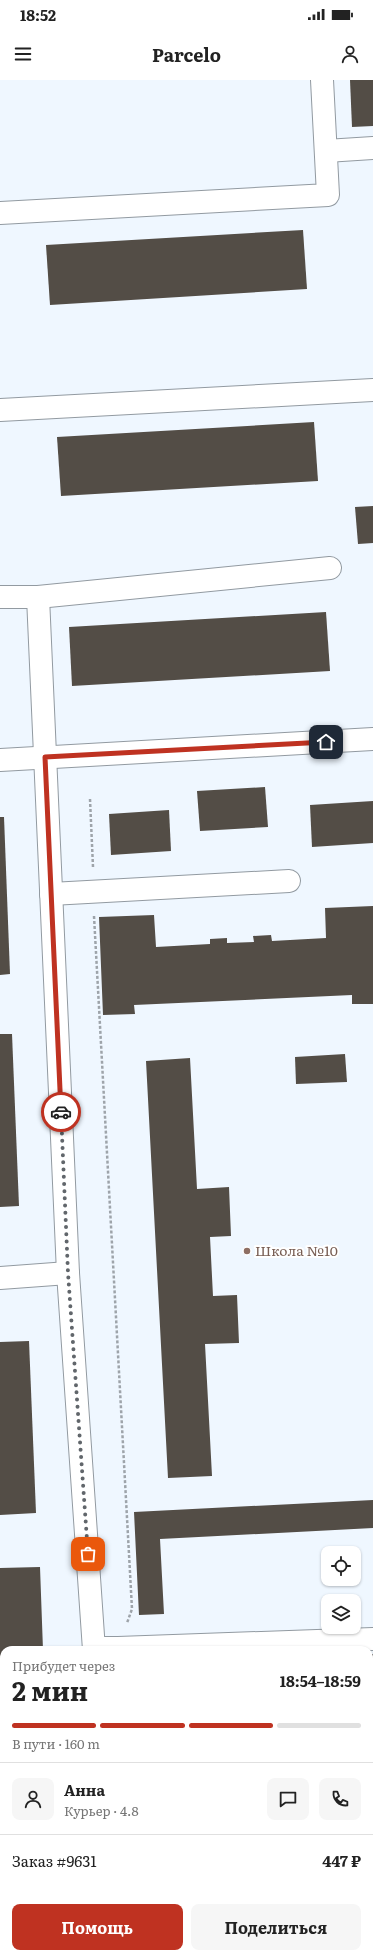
<!DOCTYPE html>
<html lang="ru">
<head>
<meta charset="utf-8">
<style>
  :root { --surface:#fff; --page:#f6f6f6; --text:#222; --muted:#767676; --line:#e0e0e0; --accent:#bf3221 }
  body { margin:0; font-family:Literata,serif; background:var(--page); color:var(--text); height:100vh; display:flex; flex-direction:column; font-size:15px; white-space:nowrap }
  * { box-sizing:border-box; margin:0 }
  p { font-size:13px; color:var(--muted) }
  .icon { flex:none; width:22px; height:22px; fill:none; stroke:currentColor; stroke-width:2; stroke-linecap:round; stroke-linejoin:round }
  .map { position:relative; flex:1; overflow:hidden }
  .side { position:absolute; left:0px; top:1566px; width:373px; height:312px; display:flex; flex-direction:column; background:var(--surface); border-radius:12px 12px 0 0; box-shadow:0 1px 3px #0004 }
  .side>* { flex:none }
  .fabs { position:absolute; left:321px; top:1466px; display:grid; gap:8px }
  .fabs a { display:grid; place-items:center; width:40px; height:40px; border-radius:8px; background:var(--surface); box-shadow:0 1px 3px #0004; font-size:20px }
  .pin { position:absolute; display:grid; place-items:center; width:34px; height:34px; color:#fff; margin:-17px; border-radius:8px; box-shadow:0 2px 6px #0006 }
  .courier { position:absolute; display:grid; place-items:center; width:40px; height:40px; margin:-20px; border:3px solid #bf3221; border-radius:50%; background:#fff; color:#222; box-shadow:0 1px 5px #0007 }
  .head em { font-style:normal; font-weight:700 }
  .head div { display:flex; flex-direction:column-reverse }
  .head { display:flex; align-items:center; justify-content:space-between; height:68px; padding:0 12px }
  h1 { font-size:26px; font-weight:700; line-height:30px }
  .bar { display:grid; grid-template-columns:repeat(4,1fr); gap:6px 4px; align-content:center; height:48px; padding:0 12px }
  .bar i { height:5px; border-radius:3px; background:var(--line) }
  .bar .active { background:var(--accent) }
  .bar p { grid-column:span 4 }
  .line { display:flex; align-items:center; gap:10px; padding:0 12px; border-top:1px solid var(--line) }
  .line div { flex:1 }
  .round { display:grid; place-items:center; flex:none; width:42px; height:42px; border-radius:8px; background:var(--page) }
  .cta { display:flex; gap:8px; margin-top:auto; padding:8px 12px }
  .cta a { flex:1; height:46px; border-radius:8px; background:var(--accent); color:#fff; font-size:16px; font-weight:700; line-height:46px; text-align:center }
  .cta a+a { background:var(--page); color:var(--text) }
  .status { display:flex; justify-content:space-between; align-items:center; height:28px; padding:0 20px; background:var(--surface); direction:ltr }
  .status svg { height:11px; fill:currentColor }
  header { display:flex; justify-content:space-between; align-items:center; height:52px; padding:0 12px; background:var(--surface); font-size:18px; font-weight:700 }
  .map>svg:first-child { display:block }
</style>
</head>
<body>
<div class="status"><b>18:52</b><svg viewBox="0 0 49 12"><path d="M0 12V9h3v3zM5 12V6h3v6zM10 12V3h3v9zM15 12V0h3v12zM26 1h20v11H26zM47 4h2v5h-2z"/></svg></div>
<header><svg class="icon" aria-label="menu" viewBox="0 0 24 24"><path d="M4 6h16M4 12h16M4 18h16"/></svg>Parcelo<svg class="icon" aria-label="person" viewBox="0 0 24 24"><circle cx="12" cy="8" r="4"/><path d="M4 21q1-7 8-7t8 7"/></svg></header>
<div class="map">
<svg width="373" height="1878" viewBox="0 0 373 1878">
  <rect width="100%" height="100%" fill="#eff7ff"/>
  <!-- building -->
  <g fill="#534d46">
    <path d="M 350,0 L 373,0 L 373,46 L 352,47 Z"/>
    <path d="M 303,150 L 307,209 L 50,225 L 46,165 Z"/>
    <path d="M 314,342 L 318,401 L 61,416 L 57,357 Z"/>
    <path d="M 373,426 L 373,463 L 358,464 L 355,427 Z"/>
    <path d="M 326,532 L 330,591 L 72,606 L 69,547 Z"/>
    <path d="M 265,707 L 268,747 L 200,751 L 197,711 Z"/>
    <path d="M 373,721 L 373,763 L 312,767 L 310,725 Z"/>
    <path d="M 169,730 L 171,771 L 111,775 L 109,734 Z"/>
    <path d="M 0,737 L 4,737 L 10,894 L 0,895 Z"/>
    <path d="M 373,826 L 373,924 L 352,924 L 352,915 L 134,925 L 135,934 L 103,935 L 99,837 L 154,835 L 156,867 L 210,864 L 210,859 L 227,858 L 227,863 L 254,862 L 253,856 L 271,855 L 272,861 L 326,858 L 325,828 Z"/>
    <path d="M 0,954 L 12,954 L 19,1126 L 0,1127 Z"/>
    <path d="M 345,974 L 347,1002 L 296,1004 L 295,977 Z"/>
    <path d="M 190,978 L 197,1109 L 229,1107 L 231,1156 L 210,1157 L 213,1216 L 237,1215 L 239,1263 L 205,1264 L 212,1396 L 168,1398 L 146,981 Z"/>
    <path d="M 29,1261 L 36,1433 L 0,1435 L 0,1262 Z"/>
    <path d="M 373,1420 L 373,1448 L 160,1459 L 164,1534 L 139,1535 L 134,1432 Z"/>
    <path d="M 40,1487 L 43,1570 L 4,1570 L 4,1657 L 0,1657 L 0,1488 Z"/>
    <rect x="369" y="1574" width="4" height="52"/>
    <rect x="0" y="1775" width="4" height="46"/>
    <rect x="13" y="1874" width="45" height="4"/>
    <path d="M 162,1874 L 231,1874 L 232,1878 L 162,1878 Z"/>
  </g>
  <g fill="none" stroke-linecap="round" stroke-linejoin="round">
    <defs>
      <g id="minor">
        <path d="M 326,71 L 373,68"/>
        <path d="M 0,133 L 328,115 L 322,0"/>
        <path d="M 0,330 L 373,310"/>
        <path d="M 0,517 L 38,517 L 68,1193 L 94,1570"/>
        <path d="M 38,517 L 330,488"/>
        <path d="M 0,680 L 373,659"/>
        <path d="M 51,814 L 289,801"/>
        <path d="M 0,1198 L 68,1193"/>
        <path d="M 94,1568 L 118,1568 L 373,1559"/>
        <path d="M 369,1850 L 373,1850"/>
        <path d="M 108,1874 L 108,1878"/>
        <path d="M 256,1874 L 256,1878"/>
      </g>
      <g id="major">
        <path d="M 369,1661 L 373,1661"/>
        <path d="M 0,1681 L 4,1681"/>
        <path d="M 369,1707 L 373,1707"/>
        <path d="M 0,1724 L 4,1724"/>
      </g>
    </defs>
    <!-- minor casing -->
    <use href="#minor" stroke="#929aa1" stroke-width="24"/>
    <!-- major casing -->
    <use href="#major" stroke="#d5d5d6" stroke-width="24"/>
    <!-- path -->
    <g stroke="#9ea4aa" stroke-width="2.5" stroke-dasharray="3 2" stroke-linecap="butt">
      <path d="M 90,719 L 93,787"/>
      <path d="M 94,836 L 132,1529 L 127,1543"/>
    </g>
    <!-- minor -->
    <use href="#minor" stroke="#fff" stroke-width="22"/>
    <!-- major -->
    <use href="#major" stroke="#eae1fe" stroke-width="22"/>
    <!-- tram -->
    <g stroke="#54595d" stroke-width="1">
      <path d="M 369,1675 L 373,1674"/>
      <path d="M 369,1689 L 373,1689"/>
      <path d="M 0,1694 L 4,1694"/>
      <path d="M 0,1709 L 4,1709"/>
    </g>
  </g>
  <g fill="none" stroke-linecap="round" stroke-linejoin="round">
    <!-- done -->
    <path stroke="#61666b" stroke-width="4" stroke-dasharray="0 7.2" d="M 61,1032 L 68,1193 L 88,1474"/>
    <!-- route -->
    <path stroke="#bf3221" stroke-width="5" d="M 61,1032 L 45,677 L 326,662"/>
  </g>
  <!-- markers -->
  <circle fill="#8d6e63" stroke="#fff" stroke-width="1.5" cx="247" cy="1171" r="4"/>
  <g text-anchor="middle" stroke-width="4" stroke-linejoin="round" paint-order="stroke">
    <!-- education labels -->
    <g font-size="14" fill="#785e54" stroke="#fff" text-anchor="start">
      <text x="255" y="1176">Школа №10</text>
    </g>
  </g>
</svg>
<div class="fabs">
<a><svg class="icon" aria-label="locate" viewBox="0 0 24 24"><circle cx="12" cy="12" r="6"/><path d="M12 2v4M12 18v4M2 12h4M18 12h4"/></svg></a>
<a><svg class="icon" aria-label="layers" viewBox="0 0 24 24"><path d="M12 4l9 5-9 5-9-5zM3 14l9 5 9-5"/></svg></a>
</div>
<div class="pin" style="left:88px;top:1474px;background:#ea580c"><svg class="icon" aria-label="bag" viewBox="0 0 24 24"><path d="M5 8h14l-1 12H6zM9 8a3 3 0 0 1 6 0"/></svg></div>
<div class="pin" style="left:326px;top:662px;background:#1f2937"><svg class="icon" aria-label="home" viewBox="0 0 24 24"><path d="M3 11l9-7 9 7M6 9v11h12V9"/></svg></div>
<div class="courier" style="left:61px;top:1032px"><svg class="icon" aria-label="car" viewBox="0 0 24 24"><path d="M5 17H2v-5l4-1 3-4h7l3 4 3 1v5h-3M9 17h6M6 11h13"/><circle cx="7" cy="17" r="2"/><circle cx="17" cy="17" r="2"/></svg></div>
<section class="side">
<div class="head"><div><h1>2 мин</h1><p>Прибудет через</p></div><em>18:54–18:59</em></div>
<div class="bar"><i class="active"></i><i class="active"></i><i class="active"></i><i></i><p>В пути · 160 m</p></div>
<div class="line" style="height:72px"><a class="round"><svg class="icon" aria-label="person" viewBox="0 0 24 24"><circle cx="12" cy="8" r="4"/><path d="M4 21q1-7 8-7t8 7"/></svg></a><div><b>Анна</b><p>Курьер · 4.8</p></div><a class="round"><svg class="icon" aria-label="chat" viewBox="0 0 24 24"><path d="M4 5h16v11H9l-5 4z"/></svg></a><a class="round"><svg class="icon" aria-label="phone" viewBox="0 0 24 24"><path d="M5 4h4l2 5-3 2q2 4 5 5l2-3 5 2v4C11 20 4 13 5 4z"/></svg></a></div>
<div class="line" style="height:52px"><div>Заказ #9631</div><b>447 ₽</b></div>
<div class="cta"><a>Помощь</a><a>Поделиться</a></div>
</section>
</div>
</body>
</html>
